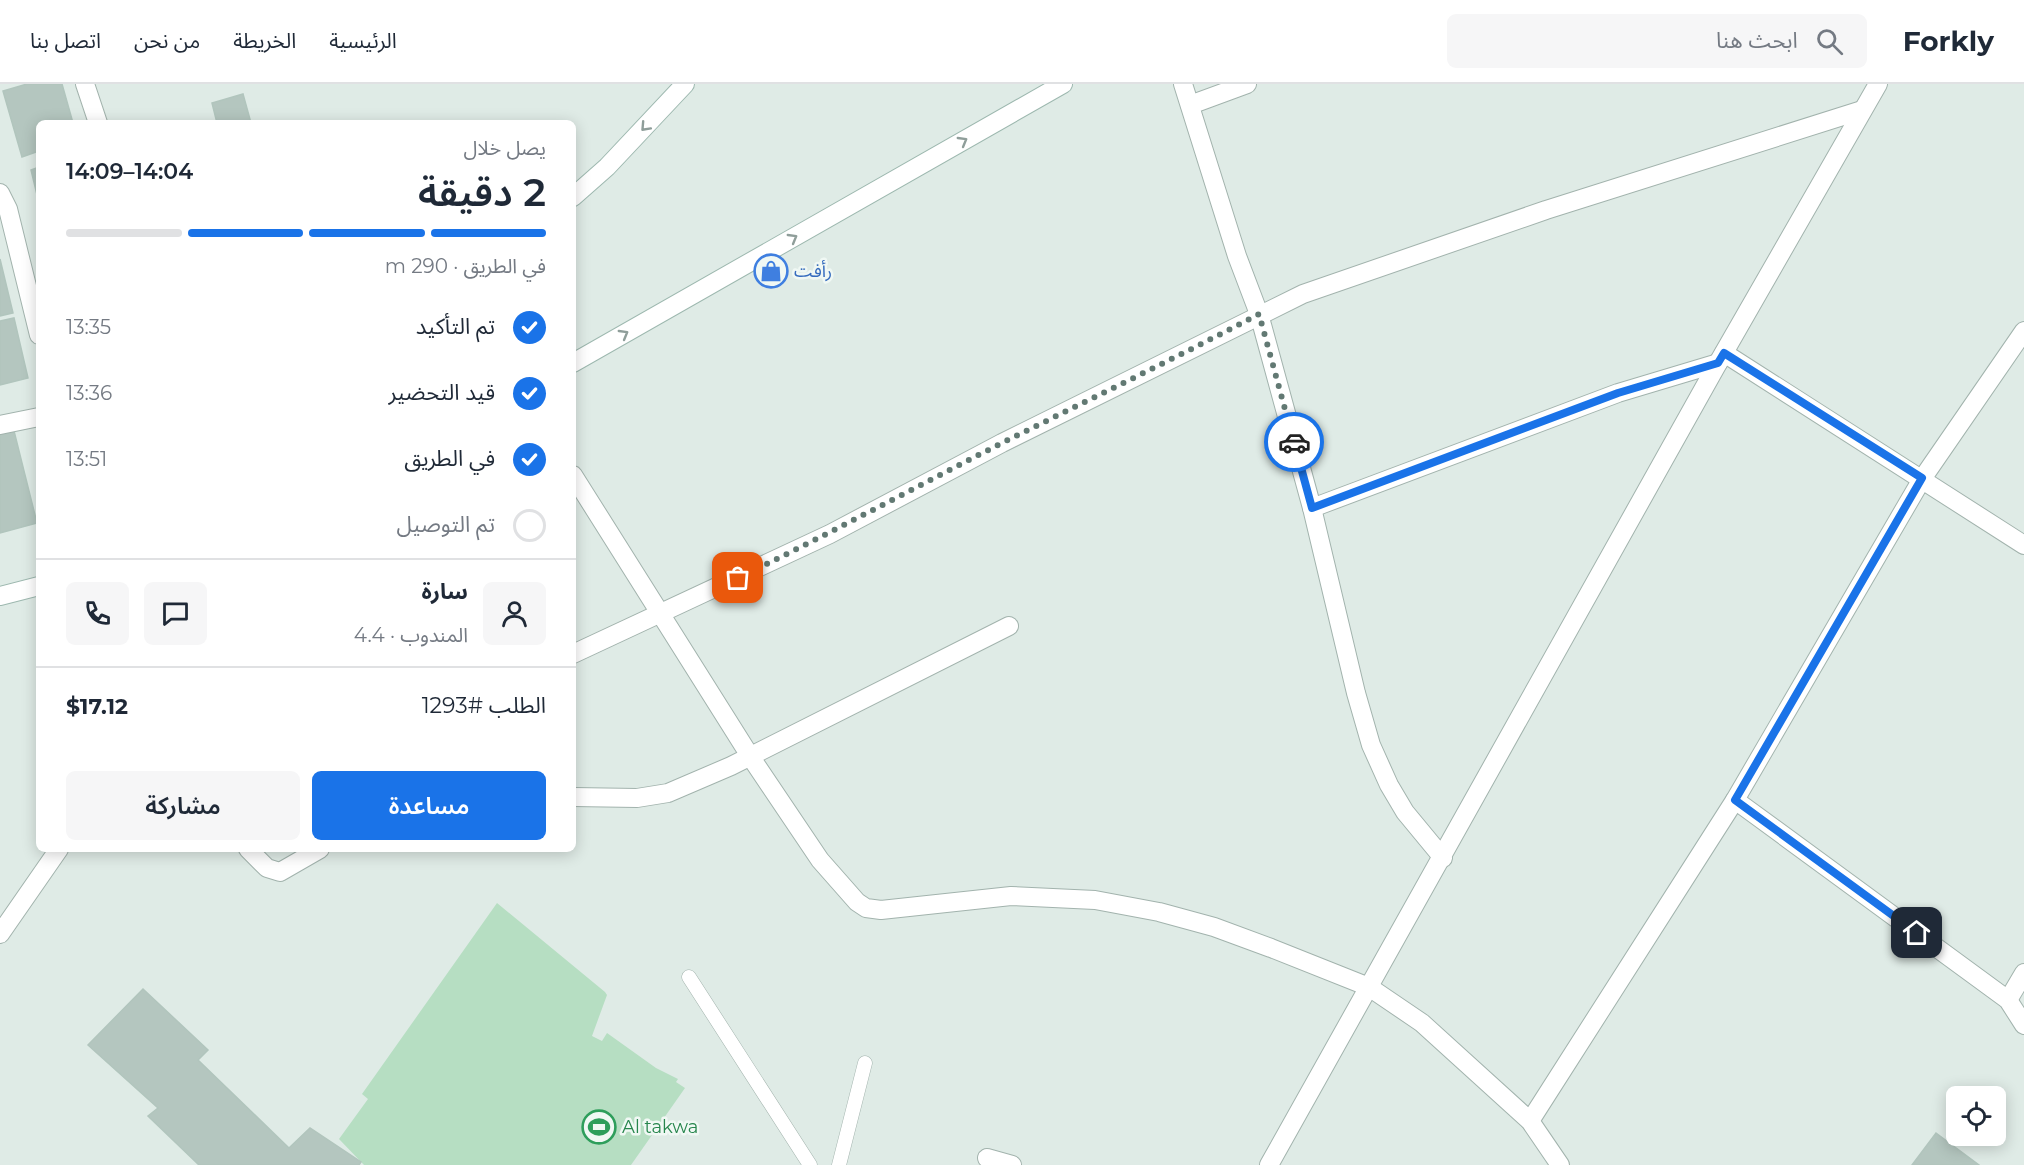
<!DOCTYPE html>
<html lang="ar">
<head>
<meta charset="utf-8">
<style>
  :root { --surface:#fff; --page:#f6f6f7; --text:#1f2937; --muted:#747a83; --line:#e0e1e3; --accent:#1a73e8 }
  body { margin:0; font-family:Montserrat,"Noto Sans Arabic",sans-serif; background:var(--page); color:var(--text); direction:rtl; height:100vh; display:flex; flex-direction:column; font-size:22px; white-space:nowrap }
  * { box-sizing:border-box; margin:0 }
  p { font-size:20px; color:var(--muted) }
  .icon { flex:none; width:33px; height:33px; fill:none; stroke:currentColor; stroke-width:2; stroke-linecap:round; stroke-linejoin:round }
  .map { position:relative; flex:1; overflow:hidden; direction:ltr }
  .panel { position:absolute; left:36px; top:36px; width:540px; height:732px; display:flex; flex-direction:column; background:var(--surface); border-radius:9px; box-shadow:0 3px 15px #0003; direction:rtl }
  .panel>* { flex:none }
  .controls { position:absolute; left:1946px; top:1002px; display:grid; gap:12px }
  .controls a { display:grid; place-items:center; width:60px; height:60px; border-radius:9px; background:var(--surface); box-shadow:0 3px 15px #0003; font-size:30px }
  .pin { position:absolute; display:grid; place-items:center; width:51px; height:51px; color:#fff; margin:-26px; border-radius:12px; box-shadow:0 3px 9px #0006 }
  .courier { position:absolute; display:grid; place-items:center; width:60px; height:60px; margin:-30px; border:4px solid #1a73e8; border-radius:50%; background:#fff; color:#222; box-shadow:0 2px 8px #0007 }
  .summary em { font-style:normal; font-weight:600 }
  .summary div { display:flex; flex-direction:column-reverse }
  .summary { display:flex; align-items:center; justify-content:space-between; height:102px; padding:0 30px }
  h1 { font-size:39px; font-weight:600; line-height:45px }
  .bar { display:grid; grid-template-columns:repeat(4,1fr); gap:9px 6px; align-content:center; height:72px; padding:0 30px }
  .bar i { height:8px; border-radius:4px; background:var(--line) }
  .bar .active { background:var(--accent) }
  .bar p { grid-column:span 4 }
  .line { display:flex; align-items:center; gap:15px; padding:0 30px; border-top:2px solid var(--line) }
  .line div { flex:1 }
  .round { display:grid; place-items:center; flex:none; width:63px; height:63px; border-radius:9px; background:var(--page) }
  ol { padding:0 30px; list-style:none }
  li { display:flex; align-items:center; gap:18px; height:66px }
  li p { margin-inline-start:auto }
  li .icon { padding:6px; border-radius:50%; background:var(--accent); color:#fff; stroke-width:4 }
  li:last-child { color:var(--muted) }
  li i { width:33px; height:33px; border:3px solid var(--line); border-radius:50% }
  .action { display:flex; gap:12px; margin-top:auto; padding:12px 30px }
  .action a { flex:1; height:69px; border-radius:9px; background:var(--accent); color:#fff; font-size:24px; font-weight:600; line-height:69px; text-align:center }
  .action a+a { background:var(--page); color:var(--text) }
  header { display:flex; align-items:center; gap:36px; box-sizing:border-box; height:84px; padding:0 30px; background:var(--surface); border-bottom:2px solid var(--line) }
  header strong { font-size:28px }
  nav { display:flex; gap:33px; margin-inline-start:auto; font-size:21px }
  .search { width:420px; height:54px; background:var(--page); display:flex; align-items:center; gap:15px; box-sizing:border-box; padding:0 21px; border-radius:9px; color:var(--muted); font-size:22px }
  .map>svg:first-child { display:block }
</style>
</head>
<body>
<header>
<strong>Forkly</strong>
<div class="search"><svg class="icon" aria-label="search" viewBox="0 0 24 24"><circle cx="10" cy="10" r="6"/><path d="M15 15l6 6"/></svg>ابحث هنا</div>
<nav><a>الرئيسية</a><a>الخريطة</a><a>من نحن</a><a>اتصل بنا</a></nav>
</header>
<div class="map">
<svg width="2024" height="1081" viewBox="0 0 2024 1081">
  <rect width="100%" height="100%" fill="#dfebe6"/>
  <!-- green -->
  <path fill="#b6dec2" d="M 497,819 L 605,908 L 607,911 L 592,952 L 602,957 L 607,949 L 656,984 L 678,995 L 676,998 L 685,1004 L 631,1081 L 364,1081 L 339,1055 L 368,1015 L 362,1010 Z"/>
  <!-- building -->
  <g fill="#b4c6bf" stroke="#b1c5bd" stroke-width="1.5">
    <path d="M 27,0 L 62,0 L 73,39 L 39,39 L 39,67 L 22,73 L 3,7 Z"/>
    <path d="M 243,10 L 251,39 L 217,39 L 212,19 Z"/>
    <path d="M 39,83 L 39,119 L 31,86 Z"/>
    <path d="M 0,175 L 13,229 L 0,232 Z"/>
    <path d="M 14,234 L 28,294 L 0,301 L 0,237 Z"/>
    <path d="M 13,343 L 37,439 L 0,449 L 0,347 Z"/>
    <path d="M 143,905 L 208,966 L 198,976 L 289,1064 L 310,1044 L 361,1078 L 359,1081 L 199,1081 L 148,1032 L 158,1024 L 88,961 Z"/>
    <path d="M 1936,1049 L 1979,1081 L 1912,1081 Z"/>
  </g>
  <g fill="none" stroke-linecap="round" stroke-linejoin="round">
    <defs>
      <g id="lane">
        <path d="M 689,893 L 810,1081"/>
        <path d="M 839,1081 L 865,979"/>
      </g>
      <g id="street">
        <path d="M 85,0 L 98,39"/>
        <path d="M 1183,0 L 1237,172 L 1259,230 L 1312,424 L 1356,609 L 1371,661 L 1389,701 L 1405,728 L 1443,774"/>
        <path d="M 1190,21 L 1247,0"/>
        <path d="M 0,109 L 8,125 L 39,251"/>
        <path d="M 1724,269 L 2024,461"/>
        <path d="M 0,341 L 39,333"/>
        <path d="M 573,391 L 750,672 L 820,776 L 857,818 L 866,824 L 881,826 L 1011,812 L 1095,816 L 1159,828 L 1214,843 L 1271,864 L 1369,903 L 1422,939 L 1530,1037 L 1560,1081"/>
        <path d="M 1312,424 L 1618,309 L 1718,279"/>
        <path d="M 573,570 L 830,450 L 1002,359 L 1303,210 L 1546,126 L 1862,26"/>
        <path d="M 573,713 L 637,714 L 668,709 L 731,682 L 1009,542"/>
        <path d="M 1735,716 L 2008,916 L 2024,941"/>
        <path d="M 248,765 L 267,784 L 280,788 L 320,765"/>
        <path d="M 0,850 L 59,765"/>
        <path d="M 2008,916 L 2024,889"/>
        <path d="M 1530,1037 L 1735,716 L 1922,395 L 2024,247"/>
        <path d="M 987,1074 L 1012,1081"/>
        <path d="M 1269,1081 L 1718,279 L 1878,0"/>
      </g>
      <g id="secondary">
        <path d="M 573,113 L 607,83 L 685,0"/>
        <path d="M 573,279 L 1063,0"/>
        <path d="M 0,512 L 39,502"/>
      </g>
    </defs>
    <!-- lane casing -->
    <use href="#lane" stroke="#a2b3ad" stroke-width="15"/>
    <!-- street casing -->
    <use href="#street" stroke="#a2b3ad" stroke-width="20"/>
    <!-- secondary casing -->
    <use href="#secondary" stroke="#9db8af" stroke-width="20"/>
    <!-- lane -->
    <use href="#lane" stroke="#fff" stroke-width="14"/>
    <!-- street -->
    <use href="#street" stroke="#fff" stroke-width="18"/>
    <!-- secondary -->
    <use href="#secondary" stroke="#fff" stroke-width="18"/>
  </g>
  <!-- one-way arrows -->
  <defs><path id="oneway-chevron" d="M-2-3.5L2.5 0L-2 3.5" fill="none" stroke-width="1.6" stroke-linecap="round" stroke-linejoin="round" transform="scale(1.5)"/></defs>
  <g stroke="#8f9e9a">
    <use href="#oneway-chevron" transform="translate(645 43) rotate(133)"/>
    <use href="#oneway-chevron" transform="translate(963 57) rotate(-30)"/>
    <use href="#oneway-chevron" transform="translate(793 154) rotate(-30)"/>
    <use href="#oneway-chevron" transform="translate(624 250) rotate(-30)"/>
  </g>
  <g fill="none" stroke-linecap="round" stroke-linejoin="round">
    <!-- done -->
    <path stroke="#627973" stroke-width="6" stroke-dasharray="0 10.8" d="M 738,494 C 827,451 914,404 1002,359 C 1088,316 1174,275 1259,230 L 1294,358"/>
    <!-- route -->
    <path stroke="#1a73e8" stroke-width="8" d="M 1294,358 L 1312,424 L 1618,309 L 1718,279 L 1724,269 L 1922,394 L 1735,716 L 1917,849"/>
  </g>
  <!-- icons -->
  <defs>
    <symbol id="shop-ring" viewBox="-11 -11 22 22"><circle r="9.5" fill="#f0f8f4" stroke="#3f7fe0" stroke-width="1.5"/><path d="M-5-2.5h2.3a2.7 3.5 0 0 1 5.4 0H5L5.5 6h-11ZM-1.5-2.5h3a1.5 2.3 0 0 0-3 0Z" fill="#3f7fe0"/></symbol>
    <symbol id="stadium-ring" viewBox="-11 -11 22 22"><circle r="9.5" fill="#f0f8f4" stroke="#2e9e5b" stroke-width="1.5"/><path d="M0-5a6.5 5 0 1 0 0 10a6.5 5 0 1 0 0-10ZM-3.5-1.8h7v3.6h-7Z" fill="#2e9e5b"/></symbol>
  </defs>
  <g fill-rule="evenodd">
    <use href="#shop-ring" x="752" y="168" width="38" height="38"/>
    <use href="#stadium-ring" x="580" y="1024" width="38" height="38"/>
  </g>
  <g text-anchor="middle" stroke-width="5" stroke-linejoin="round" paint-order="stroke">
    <!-- shop labels -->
    <g font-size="18" fill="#366cbe" stroke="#f0f8f4" text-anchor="start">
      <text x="794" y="193">رأفت</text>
    </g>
    <!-- leisure labels -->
    <g font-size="18" fill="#27864d" stroke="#f0f8f4" text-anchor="start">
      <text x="622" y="1049">Al takwa</text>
    </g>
  </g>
</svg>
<div class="controls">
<a><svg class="icon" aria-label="locate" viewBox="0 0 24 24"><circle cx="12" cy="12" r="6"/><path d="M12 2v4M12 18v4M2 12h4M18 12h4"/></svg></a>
</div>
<div class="pin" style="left:738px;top:494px;background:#ea580c"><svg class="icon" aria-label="bag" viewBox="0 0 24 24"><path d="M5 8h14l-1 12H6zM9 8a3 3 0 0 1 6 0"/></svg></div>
<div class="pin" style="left:1917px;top:849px;background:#1f2937"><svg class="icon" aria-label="home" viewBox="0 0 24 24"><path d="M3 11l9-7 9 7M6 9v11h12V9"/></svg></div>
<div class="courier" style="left:1294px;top:358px"><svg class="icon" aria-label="car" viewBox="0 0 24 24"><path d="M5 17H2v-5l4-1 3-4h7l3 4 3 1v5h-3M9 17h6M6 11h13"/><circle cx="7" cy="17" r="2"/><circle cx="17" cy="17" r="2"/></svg></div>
<section class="panel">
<div class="summary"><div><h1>2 دقيقة</h1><p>يصل خلال</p></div><em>14:04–14:09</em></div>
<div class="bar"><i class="active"></i><i class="active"></i><i class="active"></i><i></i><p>في الطريق · 290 m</p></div>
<ol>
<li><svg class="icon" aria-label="check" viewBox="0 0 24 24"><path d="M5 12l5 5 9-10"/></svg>تم التأكيد<p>13:35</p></li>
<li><svg class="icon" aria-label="check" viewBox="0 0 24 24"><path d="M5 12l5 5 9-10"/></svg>قيد التحضير<p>13:36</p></li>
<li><svg class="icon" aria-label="check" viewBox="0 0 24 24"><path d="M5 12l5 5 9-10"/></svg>في الطريق<p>13:51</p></li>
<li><i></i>تم التوصيل</li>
</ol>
<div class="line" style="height:108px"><a class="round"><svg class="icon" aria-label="person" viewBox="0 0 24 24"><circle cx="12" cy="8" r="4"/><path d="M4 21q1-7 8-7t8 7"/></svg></a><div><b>سارة</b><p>المندوب · 4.4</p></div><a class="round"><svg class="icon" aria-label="chat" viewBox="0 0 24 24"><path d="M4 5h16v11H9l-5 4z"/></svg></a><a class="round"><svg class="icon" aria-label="phone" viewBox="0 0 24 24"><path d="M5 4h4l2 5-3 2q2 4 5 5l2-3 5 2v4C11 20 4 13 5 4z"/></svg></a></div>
<div class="line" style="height:78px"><div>الطلب #1293</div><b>$17.12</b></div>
<div class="action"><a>مساعدة</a><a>مشاركة</a></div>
</section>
</div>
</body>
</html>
